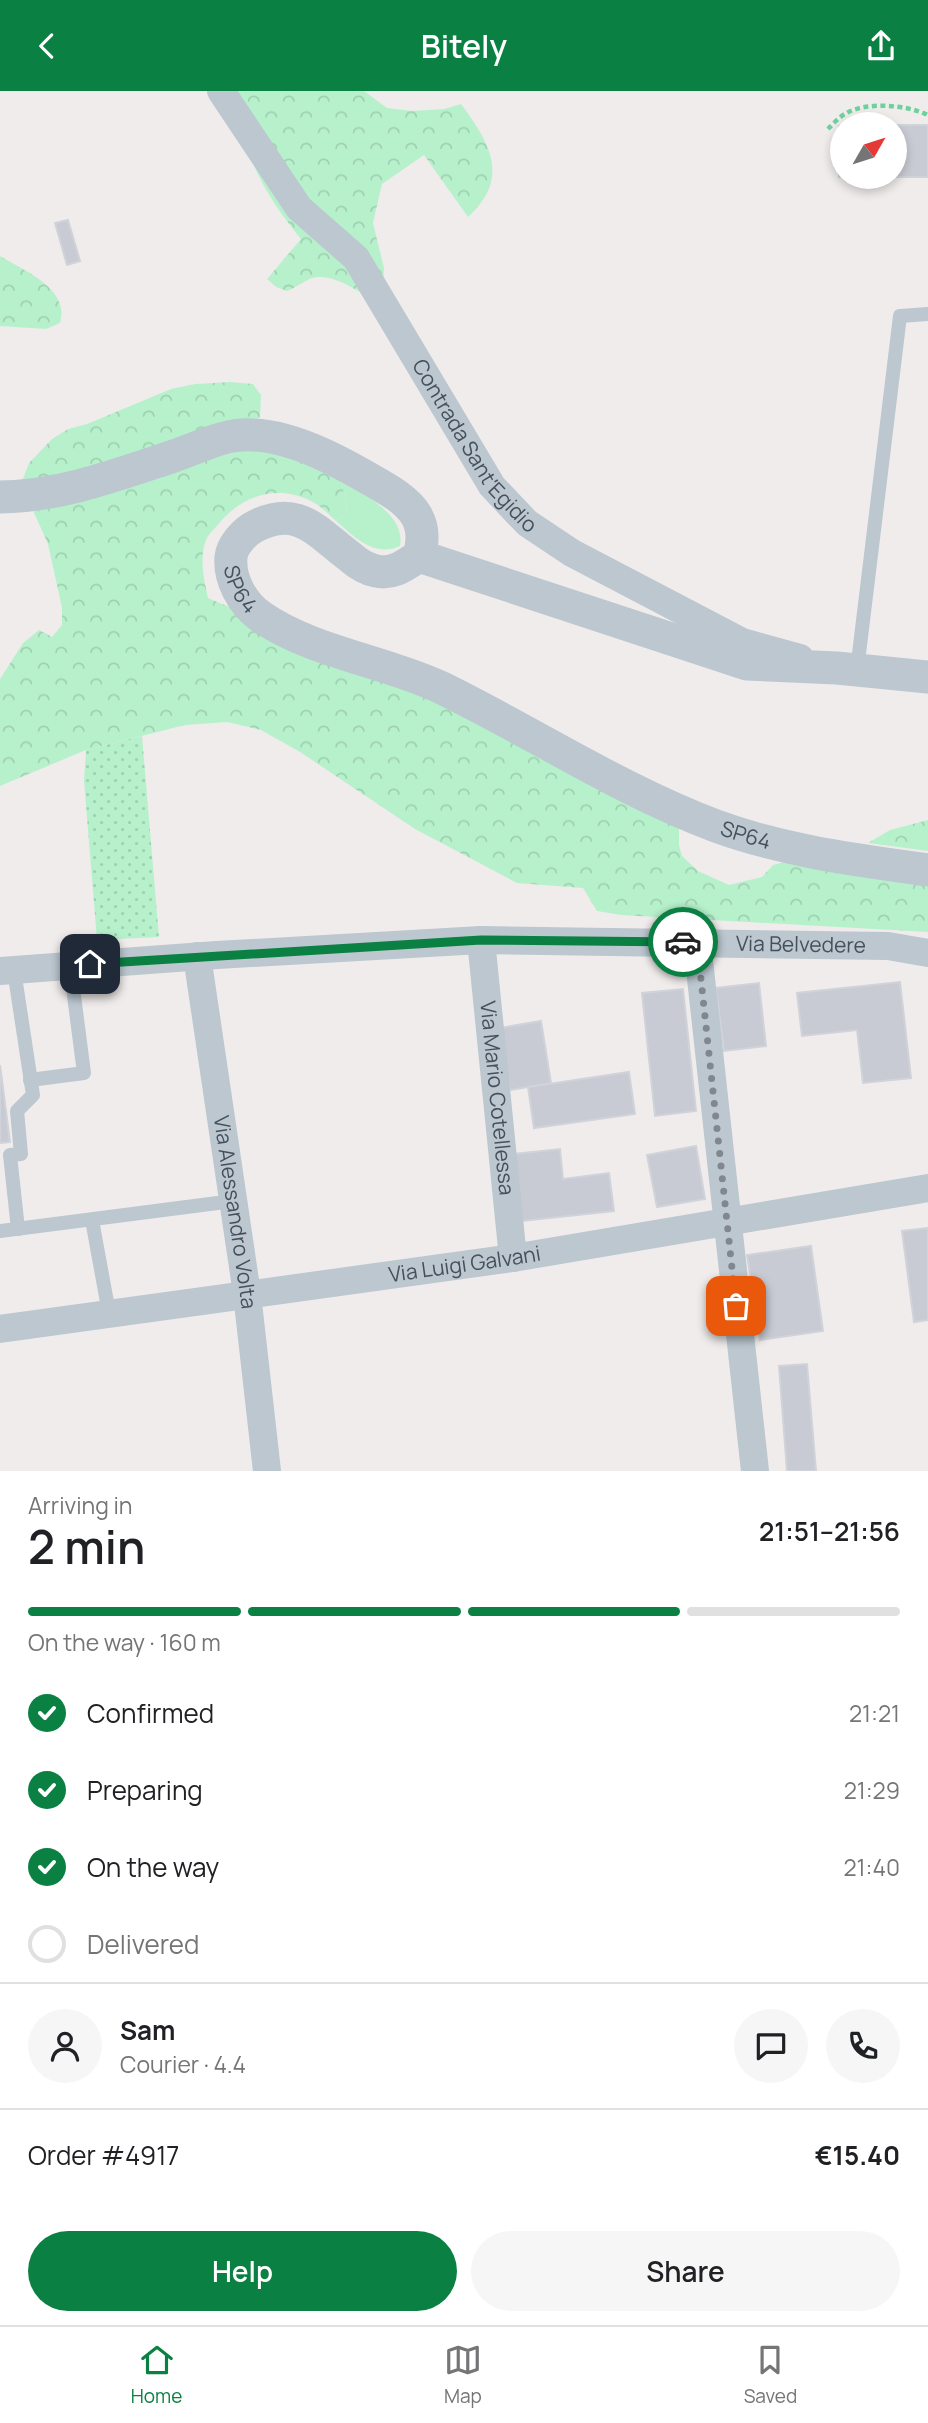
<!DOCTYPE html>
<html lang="en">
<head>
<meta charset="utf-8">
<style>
  :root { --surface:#fff; --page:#f6f6f6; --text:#202124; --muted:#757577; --line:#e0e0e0; --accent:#0b8043 }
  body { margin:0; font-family:Manrope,sans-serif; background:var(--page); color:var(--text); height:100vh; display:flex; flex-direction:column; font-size:26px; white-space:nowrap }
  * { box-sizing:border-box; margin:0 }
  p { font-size:23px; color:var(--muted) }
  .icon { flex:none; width:38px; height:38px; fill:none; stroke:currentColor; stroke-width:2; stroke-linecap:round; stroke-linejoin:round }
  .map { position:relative; height:1380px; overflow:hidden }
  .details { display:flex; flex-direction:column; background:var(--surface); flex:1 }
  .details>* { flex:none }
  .needle { width:46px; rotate:51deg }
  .fabs { position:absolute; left:830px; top:21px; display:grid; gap:14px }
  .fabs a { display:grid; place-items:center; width:77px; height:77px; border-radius:50%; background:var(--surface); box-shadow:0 4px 10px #0003; font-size:35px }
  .pin { position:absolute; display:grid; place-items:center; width:60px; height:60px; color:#fff; margin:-30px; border-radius:14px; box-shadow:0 4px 10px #0006 }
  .courier { position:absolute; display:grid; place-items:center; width:70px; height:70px; margin:-35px; border:5px solid #0b8043; border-radius:50%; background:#fff; color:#222; box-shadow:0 2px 9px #0007 }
  .headline em { font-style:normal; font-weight:600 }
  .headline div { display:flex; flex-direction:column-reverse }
  .headline { display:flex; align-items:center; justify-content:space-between; height:119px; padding:0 28px }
  h1 { font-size:46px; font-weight:600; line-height:52px }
  .bar { display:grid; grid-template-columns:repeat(4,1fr); gap:10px 7px; align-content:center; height:84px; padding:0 28px }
  .bar i { height:9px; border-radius:5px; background:var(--line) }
  .bar .on { background:var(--accent) }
  .bar p { grid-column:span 4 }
  .line { display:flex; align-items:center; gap:18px; padding:0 28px; border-top:2px solid var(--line) }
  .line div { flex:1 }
  .round { display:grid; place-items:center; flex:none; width:74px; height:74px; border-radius:37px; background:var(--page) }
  ol { padding:0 28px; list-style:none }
  li { display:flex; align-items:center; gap:21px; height:77px }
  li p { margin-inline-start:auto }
  li .icon { padding:7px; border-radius:50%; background:var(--accent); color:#fff; stroke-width:4 }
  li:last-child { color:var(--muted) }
  li i { width:38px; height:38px; border:4px solid var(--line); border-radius:50% }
  .cta { display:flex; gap:14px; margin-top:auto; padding:14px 28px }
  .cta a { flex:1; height:80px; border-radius:42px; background:var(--accent); color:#fff; font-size:28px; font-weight:600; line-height:80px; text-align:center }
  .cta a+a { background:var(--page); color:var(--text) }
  header { display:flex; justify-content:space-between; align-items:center; height:91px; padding:0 28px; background:var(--accent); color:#fff; font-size:32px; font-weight:600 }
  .menu { display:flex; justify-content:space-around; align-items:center; height:98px; border-top:2px solid var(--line); background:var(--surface); font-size:19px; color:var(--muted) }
  .menu a { display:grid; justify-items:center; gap:4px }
  .menu .on { color:var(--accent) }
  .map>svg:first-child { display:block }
</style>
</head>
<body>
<header><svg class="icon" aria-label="back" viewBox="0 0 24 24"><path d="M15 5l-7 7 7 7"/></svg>Bitely<svg class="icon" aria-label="share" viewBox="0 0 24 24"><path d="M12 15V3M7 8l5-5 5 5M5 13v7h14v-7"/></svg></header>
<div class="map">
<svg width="928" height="1380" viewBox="0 0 928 1380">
  <defs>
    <pattern id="forest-crowns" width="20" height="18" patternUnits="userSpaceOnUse" patternTransform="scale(1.75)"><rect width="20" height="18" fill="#b7f1cc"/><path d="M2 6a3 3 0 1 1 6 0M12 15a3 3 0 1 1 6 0" fill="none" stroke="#9fd0b1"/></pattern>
    <pattern id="garden-dots" width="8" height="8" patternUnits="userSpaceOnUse" patternTransform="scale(1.75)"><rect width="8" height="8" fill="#b7f1cc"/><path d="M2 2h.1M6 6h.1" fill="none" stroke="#9fd0b1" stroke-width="1.8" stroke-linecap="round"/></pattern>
  </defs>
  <rect width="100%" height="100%" fill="#f0ecec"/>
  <!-- green -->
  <path fill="#b7f1cc" d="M 341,390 C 364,403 406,424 400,455 C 375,467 354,446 336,430 L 346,423 L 347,414 Z"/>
  <!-- forest -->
  <g fill="url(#forest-crowns)">
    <path d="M 234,0 L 364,0 L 387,17 L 412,20 L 444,18 L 461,13 C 490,52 511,87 468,126 L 424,64 L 382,93 L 373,132 L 384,177 L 383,198 L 370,206 C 352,198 333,182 312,187 C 304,190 295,197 287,200 L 276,196 L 267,188 L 301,148 C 279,121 259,92 248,59 C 242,40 239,19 234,0 Z"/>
    <path d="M 0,165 C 23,179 71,198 60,232 L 46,238 L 0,235 Z"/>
    <path d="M 230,291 L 253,293 L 261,304 L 260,327 L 239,331 L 88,379 L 21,393 L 29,372 L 52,348 L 68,338 L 87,333 L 171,298 L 195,293 Z"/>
    <path d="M 264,354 L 341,390 L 347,414 L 346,423 L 336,430 C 328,423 320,414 311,410 C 275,392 239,406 216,436 C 213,439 208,444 206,449 C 199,467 204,489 208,507 L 324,556 L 679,730 L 679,754 L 682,765 L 698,780 L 729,794 L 762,786 L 773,774 L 807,765 L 928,788 L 928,841 L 621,824 L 597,820 L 583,797 L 517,792 L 415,738 L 300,661 L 261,639 L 227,631 L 185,634 L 86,659 L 0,695 L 0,588 L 23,552 L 39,539 L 52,546 L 62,534 L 62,517 L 48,453 L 31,415 Z"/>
    <path d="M 928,729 L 928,760 L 868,752 L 890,739 Z"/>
  </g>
  <!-- garden -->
  <path fill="url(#garden-dots)" d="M 142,645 L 159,846 L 97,849 L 84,690 L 86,659 Z"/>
  <!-- building -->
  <g fill="#c8cbd3" stroke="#d0d3d9" stroke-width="2">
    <path d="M 894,34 L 928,34 L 928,86 L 839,86 L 839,35 L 842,35 L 842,86 L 894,86 Z"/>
    <path d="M 68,129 L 80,170 L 67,174 L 55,132 Z"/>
    <path d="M 900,891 L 911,987 L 863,992 L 857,939 L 802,945 L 797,902 Z"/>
    <path d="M 759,892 L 766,955 L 724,960 L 716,897 Z"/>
    <path d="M 683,898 L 696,1020 L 655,1025 L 642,902 Z"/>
    <path d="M 541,930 L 551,992 L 510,999 L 500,937 Z"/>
    <path d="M 0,974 L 10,1051 L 0,1052 Z"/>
    <path d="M 629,981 L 635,1023 L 534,1037 L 528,996 Z"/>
    <path d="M 696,1055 L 705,1108 L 657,1116 L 647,1064 Z"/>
    <path d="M 560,1058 L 563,1088 L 609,1082 L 614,1120 L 522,1130 L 514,1063 Z"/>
    <path d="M 928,1137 L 928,1229 L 914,1231 L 902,1140 Z"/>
    <path d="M 811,1155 L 823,1240 L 760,1249 L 747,1164 Z"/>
    <path d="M 807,1273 L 816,1380 L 787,1380 L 779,1275 Z"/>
  </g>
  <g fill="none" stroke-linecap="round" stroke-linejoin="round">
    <!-- path -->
    <path stroke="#6dd19e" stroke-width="4.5" stroke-dasharray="5 3.5" stroke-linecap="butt" d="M 828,38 C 833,33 839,26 845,23 C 865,10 908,14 928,24"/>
    <!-- service -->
    <g stroke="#bcc7d0" stroke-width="14">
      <path d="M 857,579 L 900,225 L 928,223"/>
      <path d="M 14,879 L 33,1004 L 17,1020 L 21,1063 L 10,1064 L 18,1138"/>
      <path d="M 30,989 L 84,982 L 70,874"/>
      <path d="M 92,1129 L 109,1222"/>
      <path d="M 0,1140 L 233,1110"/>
    </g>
    <!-- minor -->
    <g stroke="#bcc7d0" stroke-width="28">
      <path id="s1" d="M 221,0 L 299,117 L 356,167 L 492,395 L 527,432 L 572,462 L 742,551 L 800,567"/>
      <path id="s2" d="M 481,849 L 513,1167"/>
      <path d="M 697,851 L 755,1380"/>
      <path id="s3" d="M 197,865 L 247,1203 L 267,1380"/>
      <path id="s4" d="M 0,880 L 217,864 L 481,849 L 888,855 L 928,862"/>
      <path id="s5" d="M 0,1238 L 513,1167 L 928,1097"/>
    </g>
    <!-- tertiary -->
    <g stroke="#bcc7d0" stroke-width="33">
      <path id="s6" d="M 0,406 C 60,405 114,385 171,366 C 196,358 225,342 252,344 C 296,345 348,375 385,397 C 414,414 429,432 419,465 C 405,474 393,484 376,480 C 365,478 357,472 349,465 C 315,439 296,412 252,437 C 243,443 232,455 231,466 C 229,488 242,512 260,525 C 311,561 385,570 442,597 C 534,642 620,699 716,735 C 784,760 857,769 928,779"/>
      <path d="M 419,465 L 747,573 L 837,577 L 928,586"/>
    </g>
  </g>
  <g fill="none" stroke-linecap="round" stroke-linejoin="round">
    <!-- done -->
    <path stroke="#80878e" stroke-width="7" stroke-dasharray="0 12.6" d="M 683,851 L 697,851 L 736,1215"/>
    <!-- route -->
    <path stroke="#0b8043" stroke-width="9" d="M 90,873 L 481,849 L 683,851"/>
  </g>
  <g text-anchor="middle" stroke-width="7" stroke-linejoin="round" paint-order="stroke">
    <!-- street labels -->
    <g font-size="21" fill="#44505b" stroke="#fff">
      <text dy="7" stroke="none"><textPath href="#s1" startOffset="439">Contrada Sant'Egidio</textPath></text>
      <text dy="7" stroke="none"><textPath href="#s6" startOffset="749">SP64</textPath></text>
      <text dy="7" stroke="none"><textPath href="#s6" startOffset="1318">SP64</textPath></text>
      <text dy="7" stroke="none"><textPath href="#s4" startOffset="802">Via Belvedere</textPath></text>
      <text dy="7" stroke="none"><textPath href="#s2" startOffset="159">Via Mario Cotellessa</textPath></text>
      <text dy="7" stroke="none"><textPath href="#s3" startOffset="259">Via Alessandro Volta</textPath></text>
      <text dy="7" stroke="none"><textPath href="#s5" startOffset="469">Via Luigi Galvani</textPath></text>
    </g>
  </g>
</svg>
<div class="fabs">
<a><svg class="needle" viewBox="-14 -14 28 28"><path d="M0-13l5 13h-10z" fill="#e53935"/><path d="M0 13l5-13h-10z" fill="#757577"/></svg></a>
</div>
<div class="pin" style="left:736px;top:1215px;background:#ea580c"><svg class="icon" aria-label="bag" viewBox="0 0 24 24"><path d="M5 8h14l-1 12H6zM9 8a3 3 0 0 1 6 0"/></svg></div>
<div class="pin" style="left:90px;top:873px;background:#1f2937"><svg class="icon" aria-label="home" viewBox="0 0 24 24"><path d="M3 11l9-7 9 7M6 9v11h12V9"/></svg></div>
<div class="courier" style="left:683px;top:851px"><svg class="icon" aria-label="car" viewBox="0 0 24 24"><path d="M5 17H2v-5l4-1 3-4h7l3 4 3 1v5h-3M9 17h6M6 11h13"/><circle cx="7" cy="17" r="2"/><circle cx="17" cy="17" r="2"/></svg></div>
</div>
<section class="details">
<div class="headline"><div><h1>2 min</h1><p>Arriving in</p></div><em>21:51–21:56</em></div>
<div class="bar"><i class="on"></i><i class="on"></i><i class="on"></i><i></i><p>On the way · 160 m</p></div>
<ol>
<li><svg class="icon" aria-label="check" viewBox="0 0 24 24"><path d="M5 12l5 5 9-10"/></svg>Confirmed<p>21:21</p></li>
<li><svg class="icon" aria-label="check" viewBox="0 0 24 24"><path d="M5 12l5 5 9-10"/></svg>Preparing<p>21:29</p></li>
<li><svg class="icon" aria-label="check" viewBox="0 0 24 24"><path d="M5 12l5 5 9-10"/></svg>On the way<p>21:40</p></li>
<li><i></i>Delivered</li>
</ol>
<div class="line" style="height:126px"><a class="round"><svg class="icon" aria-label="person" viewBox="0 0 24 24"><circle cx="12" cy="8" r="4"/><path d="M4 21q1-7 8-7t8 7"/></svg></a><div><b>Sam</b><p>Courier · 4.4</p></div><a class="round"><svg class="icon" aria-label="chat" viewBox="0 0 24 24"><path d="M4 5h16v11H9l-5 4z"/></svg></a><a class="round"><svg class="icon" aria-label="phone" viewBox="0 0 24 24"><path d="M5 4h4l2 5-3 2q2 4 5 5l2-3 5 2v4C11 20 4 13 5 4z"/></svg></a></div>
<div class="line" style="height:91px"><div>Order #4917</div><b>€15.40</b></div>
<div class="cta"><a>Help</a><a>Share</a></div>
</section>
<nav class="menu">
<a class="on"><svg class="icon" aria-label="home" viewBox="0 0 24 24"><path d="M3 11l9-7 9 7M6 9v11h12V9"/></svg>Home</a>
<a><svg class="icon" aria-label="map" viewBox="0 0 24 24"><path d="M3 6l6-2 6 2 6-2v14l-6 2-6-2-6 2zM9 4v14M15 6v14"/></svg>Map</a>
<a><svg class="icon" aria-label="saved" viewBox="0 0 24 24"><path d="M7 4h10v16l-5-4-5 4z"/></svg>Saved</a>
</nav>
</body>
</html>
